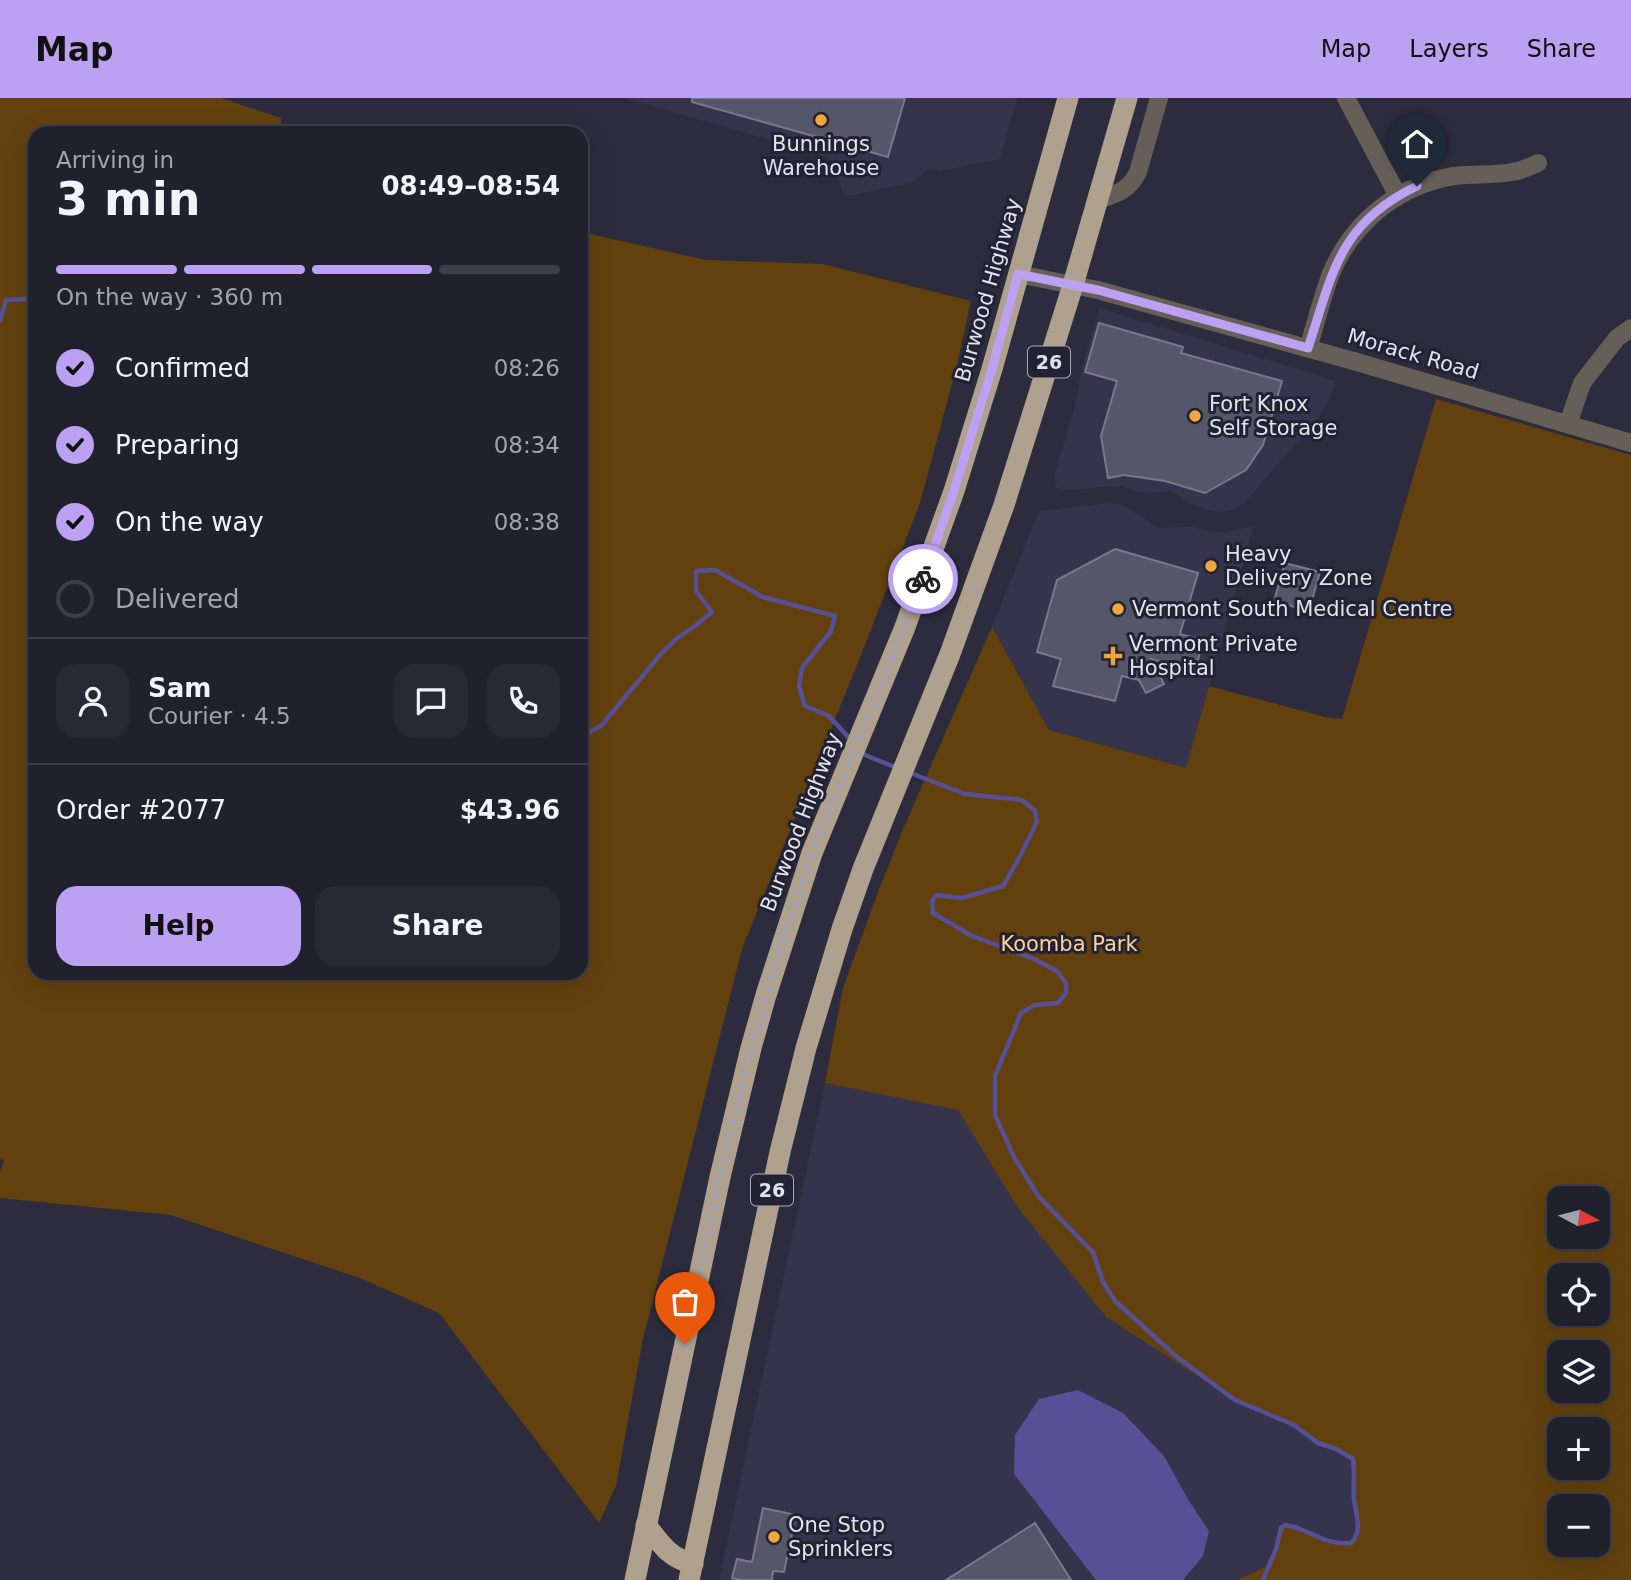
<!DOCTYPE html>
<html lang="en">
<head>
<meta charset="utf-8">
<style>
  :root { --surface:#21212e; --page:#292936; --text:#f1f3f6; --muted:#a2a3aa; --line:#3e3e4a; --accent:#bca0f2 }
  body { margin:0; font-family:"DejaVu Sans",sans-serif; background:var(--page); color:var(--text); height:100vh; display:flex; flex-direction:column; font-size:26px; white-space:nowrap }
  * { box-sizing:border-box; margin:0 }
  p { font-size:23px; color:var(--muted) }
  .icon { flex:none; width:38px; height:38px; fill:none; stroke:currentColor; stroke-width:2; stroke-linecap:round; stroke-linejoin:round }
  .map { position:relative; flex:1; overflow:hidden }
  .sheet { position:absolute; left:28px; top:28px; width:560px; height:854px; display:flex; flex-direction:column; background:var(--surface); border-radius:21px; box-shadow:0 7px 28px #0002,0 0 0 2px var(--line) }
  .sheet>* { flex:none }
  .needle { width:46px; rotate:97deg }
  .tools { position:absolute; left:1547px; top:1088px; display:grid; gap:14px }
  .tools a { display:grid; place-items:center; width:63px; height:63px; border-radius:14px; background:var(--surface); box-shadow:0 7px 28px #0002,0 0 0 2px var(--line); font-size:35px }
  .pin { position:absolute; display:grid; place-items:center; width:60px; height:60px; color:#fff; margin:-72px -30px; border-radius:50% 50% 50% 0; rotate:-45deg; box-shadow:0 0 7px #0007 }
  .pin .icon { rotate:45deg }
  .courier { position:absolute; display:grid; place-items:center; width:70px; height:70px; margin:-35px; border:5px solid #bca0f2; border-radius:50%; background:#fff; color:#222; box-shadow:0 2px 9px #0007 }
  .overview em { font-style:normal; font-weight:700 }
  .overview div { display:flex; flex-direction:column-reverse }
  .overview { display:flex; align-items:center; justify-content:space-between; height:119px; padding:0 28px }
  h1 { font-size:46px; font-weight:700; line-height:52px }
  .bar { display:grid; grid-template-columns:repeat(4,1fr); gap:10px 7px; align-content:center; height:84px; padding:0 28px }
  .bar i { height:9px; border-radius:5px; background:var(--line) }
  .bar .on { background:var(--accent) }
  .bar p { grid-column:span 4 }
  .line { display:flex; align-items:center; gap:18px; padding:0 28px; border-top:2px solid var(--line) }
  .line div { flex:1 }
  .round { display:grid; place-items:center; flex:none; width:74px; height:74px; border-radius:21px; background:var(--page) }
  ol { padding:0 28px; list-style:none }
  li { display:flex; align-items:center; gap:21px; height:77px }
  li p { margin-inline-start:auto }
  li .icon { padding:7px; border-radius:50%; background:var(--accent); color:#111; stroke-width:4 }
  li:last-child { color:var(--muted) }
  li i { width:38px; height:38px; border:4px solid var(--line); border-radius:50% }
  .action { display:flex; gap:14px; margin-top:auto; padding:14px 28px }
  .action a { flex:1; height:80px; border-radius:21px; background:var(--accent); color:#111; font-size:28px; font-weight:700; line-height:80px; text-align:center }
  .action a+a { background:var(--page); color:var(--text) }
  header { display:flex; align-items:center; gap:42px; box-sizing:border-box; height:98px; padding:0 35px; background:var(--accent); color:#111 }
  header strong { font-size:33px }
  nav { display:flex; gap:38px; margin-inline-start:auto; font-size:24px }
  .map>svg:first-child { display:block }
</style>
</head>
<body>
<header>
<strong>Map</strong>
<nav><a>Map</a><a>Layers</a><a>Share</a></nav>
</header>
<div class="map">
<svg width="1631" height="1482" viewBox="0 0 1631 1482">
  <rect width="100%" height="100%" fill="#2c2c3e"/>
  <!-- built -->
  <g fill="#35344c">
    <path d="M 624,0 L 1017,0 L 1000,61 L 940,73 L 929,70 L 914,84 L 845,99 L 829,59 Z"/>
    <path d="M 1099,210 L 1336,283 L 1327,307 L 1312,328 L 1244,405 L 1231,412 L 1220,414 L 1207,412 L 1191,406 L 1171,393 L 1150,395 L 1134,393 L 1122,388 L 1064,392 L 1055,389 L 1057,383 L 1054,378 L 1075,308 L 1082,270 Z"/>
    <path d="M 1109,405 L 1125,408 L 1159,430 L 1193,429 L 1205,433 L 1225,434 L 1254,428 L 1186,670 L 1049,632 L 992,529 L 1039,413 Z"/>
    <path d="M 825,985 L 958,1012 L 1018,1110 L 1106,1219 L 1235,1302 L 1294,1327 L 1307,1337 L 1347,1356 L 1353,1361 L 1354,1369 L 1354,1400 L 1358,1418 L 1356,1439 L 1351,1445 L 1344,1446 L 1327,1443 L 1294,1428 L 1281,1430 L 1276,1450 L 1269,1466 L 1237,1482 L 719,1482 Z"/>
  </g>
  <!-- green -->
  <g fill="#62410e" fill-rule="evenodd">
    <path d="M 0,0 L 221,0 L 281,20 L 282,35 L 35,35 L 35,875 L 581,875 L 581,134 L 706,162 L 822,166 L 971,203 L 956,271 L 920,405 L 863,552 L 742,851 L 643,1241 L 616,1388 L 599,1425 L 439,1215 L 360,1180 L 171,1117 L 0,1100 L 0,1074 L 4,1062 L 0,1061 Z"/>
    <path d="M 1436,301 L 1631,357 L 1631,1482 L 1237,1482 C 1246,1477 1259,1473 1267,1467 C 1279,1458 1275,1436 1285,1427 C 1309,1430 1324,1448 1350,1445 C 1363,1433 1356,1417 1354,1402 C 1352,1388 1355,1375 1352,1361 L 1336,1351 L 1318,1345 L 1294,1327 L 1235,1302 L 1106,1219 L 1018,1110 L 958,1012 L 825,985 L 843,890 L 878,794 L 903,731 L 992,529 L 1049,632 L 1186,670 L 1209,588 L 1325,619 L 1342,621 ZM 1559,1101 L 1598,1101 L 1598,1139 L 1559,1139 ZM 1559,1178 L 1598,1178 L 1598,1216 L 1559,1216 ZM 1559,1255 L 1598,1255 L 1598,1293 L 1559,1293 ZM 1559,1332 L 1598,1332 L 1598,1370 L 1559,1370 ZM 1559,1409 L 1598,1409 L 1598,1447 L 1559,1447 Z"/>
  </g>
  <!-- water -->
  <path fill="#565197" d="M 1078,1292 L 1123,1315 L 1164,1358 L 1189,1403 L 1209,1433 L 1203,1458 L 1183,1482 L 1096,1482 L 1014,1376 L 1015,1337 L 1039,1301 Z"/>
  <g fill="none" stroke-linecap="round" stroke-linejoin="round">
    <!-- stream -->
    <g stroke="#565197" stroke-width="4.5">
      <path d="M 0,223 L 6,202 L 27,201 L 35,205"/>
      <path d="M 581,639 L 601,628 L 660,557 L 677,540 L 695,528 L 712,514 L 696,493 L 696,473 L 715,472 L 763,499 L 835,518 L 831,533 L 802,570 L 799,588 L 805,608 L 829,618 L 850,641"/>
      <path d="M 861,653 L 865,657 L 897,670"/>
      <path d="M 908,674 L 965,696 L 1022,702 L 1035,713 L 1037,724 L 1017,764 L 1003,788 L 962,800 L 936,797 L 932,804 L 933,815 L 972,838 L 1032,860 L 1057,873 L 1066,885 L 1066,895 L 1058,905 L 1035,907 L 1021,915 L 995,978 L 995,1017 L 1015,1061 L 1039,1099 L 1093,1154 L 1103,1184 L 1115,1203 L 1177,1259 L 1235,1302 L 1294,1327 L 1318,1345 L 1336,1351 L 1353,1361 C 1355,1375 1353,1388 1354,1402 C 1356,1417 1363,1432 1351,1445 C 1324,1448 1309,1430 1285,1427 L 1281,1430 L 1276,1451 L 1263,1482"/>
    </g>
  </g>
  <!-- building -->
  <g fill="#55566a" stroke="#78788d" stroke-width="2">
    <path d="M 692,0 L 905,0 L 888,59 L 692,4 Z"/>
    <path d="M 1099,225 L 1183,249 L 1181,255 L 1282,283 L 1263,347 L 1246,372 L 1205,395 L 1165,383 L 1124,377 L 1108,380 L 1101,338 L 1117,283 L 1085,274 Z"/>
    <path d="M 1115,451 L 1198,475 L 1180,536 L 1203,542 L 1195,574 L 1151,561 L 1164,586 L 1146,595 L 1139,582 L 1122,578 L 1115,603 L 1053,588 L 1061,561 L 1037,554 L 1057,482 Z"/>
    <path d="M 1285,465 L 1320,474 L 1309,513 L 1274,503 Z"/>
    <path d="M 763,1410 L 796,1417 L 784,1474 L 773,1473 L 772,1482 L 741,1482 L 732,1480 L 737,1461 L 752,1464 Z"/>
    <path d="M 1035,1425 L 1071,1482 L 946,1482 Z"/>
  </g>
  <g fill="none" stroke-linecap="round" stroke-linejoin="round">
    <!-- minor -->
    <g stroke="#655f57" stroke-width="18">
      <path d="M 1346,0 L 1398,98"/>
      <path d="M 1098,102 C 1116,96 1129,93 1138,74 L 1159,0"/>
      <path d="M 1018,176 L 1098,192 L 1357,264 L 1631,345"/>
      <path d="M 1308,250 C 1316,225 1322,198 1332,173 C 1354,123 1399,87 1454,78 C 1473,75 1493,78 1512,74 C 1521,73 1529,69 1538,65"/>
      <path d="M 1568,326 L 1582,285 L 1617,240 L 1631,230"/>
    </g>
    <!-- highway -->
    <g stroke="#b0a18e" stroke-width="21">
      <path d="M 646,1427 C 661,1446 668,1459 693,1466"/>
      <path d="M 635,1482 L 720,1079 L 751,950 L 766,897 L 812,755 L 905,529 L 954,393 L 992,271 L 1068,0"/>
      <path d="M 689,1482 L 780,1054 L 806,950 L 842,831 L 863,771 L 950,556 L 1004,407 L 1073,187 L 1127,0"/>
    </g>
  </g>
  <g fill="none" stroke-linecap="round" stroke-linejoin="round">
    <!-- done -->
    <path stroke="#a2a2b0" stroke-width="7" stroke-dasharray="0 12.6" d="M 685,1246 L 720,1079 L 737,1009 L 751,950 L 781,847 L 812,755 L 878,596 L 923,481"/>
    <!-- route -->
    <path stroke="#bca0f2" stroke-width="9" d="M 923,481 L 954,393 L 992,271 L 1018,176 L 1098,192 L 1308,250 C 1333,175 1338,126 1417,88"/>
  </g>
  <!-- markers -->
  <g fill="#efa73d" stroke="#223" stroke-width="2.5">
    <circle cx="821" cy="22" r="7"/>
    <circle cx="1195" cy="318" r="7"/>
    <circle cx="1211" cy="468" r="7"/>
    <circle cx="1118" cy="511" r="7"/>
    <path d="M1109.5 547.5h7v7h7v7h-7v7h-7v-7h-7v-7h7z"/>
    <circle cx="774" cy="1439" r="7"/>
  </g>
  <g text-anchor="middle" stroke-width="6" stroke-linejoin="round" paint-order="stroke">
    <!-- shield labels -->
    <g fill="#223" stroke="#a8a8b6" stroke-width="2">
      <rect x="1028" y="248.5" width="42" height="31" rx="5"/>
      <rect x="751" y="1076.5" width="42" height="31" rx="5"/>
    </g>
    <g font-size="19" font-weight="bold" fill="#e2e2ee">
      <text x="1049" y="271">26</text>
      <text x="772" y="1099">26</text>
    </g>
    <!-- poi labels -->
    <g font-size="21" fill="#e2e2ee" stroke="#223" text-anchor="start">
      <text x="821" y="53" text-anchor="middle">Bunnings<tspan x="821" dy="24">Warehouse</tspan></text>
      <text x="1209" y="313">Fort Knox<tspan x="1209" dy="24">Self Storage</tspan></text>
      <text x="1225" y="463">Heavy<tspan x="1225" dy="24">Delivery Zone</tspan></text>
      <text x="1132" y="518">Vermont South Medical Centre</text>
      <text x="1129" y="553">Vermont Private<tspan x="1129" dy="24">Hospital</tspan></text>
      <text x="788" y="1434">One Stop<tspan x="788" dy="24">Sprinklers</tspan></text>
    </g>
    <!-- street labels -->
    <g font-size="21" fill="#e2e2ee" stroke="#223">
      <text transform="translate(988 192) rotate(-74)" y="7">Burwood Highway</text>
      <text transform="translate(1413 256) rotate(16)" y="7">Morack Road</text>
      <text transform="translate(801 724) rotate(-69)" y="7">Burwood Highway</text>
    </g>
    <!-- park labels -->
    <g font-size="21" fill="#fcd19b" stroke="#223">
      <text x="1069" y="853">Koomba Park</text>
    </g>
  </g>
</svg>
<div class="tools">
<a><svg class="needle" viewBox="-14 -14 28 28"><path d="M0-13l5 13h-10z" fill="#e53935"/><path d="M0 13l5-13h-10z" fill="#a2a3aa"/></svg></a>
<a><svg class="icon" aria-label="locate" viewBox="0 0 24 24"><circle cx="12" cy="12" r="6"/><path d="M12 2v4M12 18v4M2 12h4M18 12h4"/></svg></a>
<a><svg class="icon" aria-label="layers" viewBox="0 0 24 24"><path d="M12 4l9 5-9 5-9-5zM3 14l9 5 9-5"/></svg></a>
<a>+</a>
<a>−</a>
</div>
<div class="pin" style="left:685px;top:1246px;background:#ea580c"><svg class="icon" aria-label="bag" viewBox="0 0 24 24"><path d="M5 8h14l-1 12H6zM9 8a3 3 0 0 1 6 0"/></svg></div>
<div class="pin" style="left:1417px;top:88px;background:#1f2937"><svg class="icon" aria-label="home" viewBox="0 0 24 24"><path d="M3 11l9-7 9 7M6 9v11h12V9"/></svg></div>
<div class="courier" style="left:923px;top:481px"><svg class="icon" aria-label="bike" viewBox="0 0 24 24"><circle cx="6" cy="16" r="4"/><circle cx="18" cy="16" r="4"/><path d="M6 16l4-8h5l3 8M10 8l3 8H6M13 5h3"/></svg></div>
<section class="sheet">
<div class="overview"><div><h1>3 min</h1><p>Arriving in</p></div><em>08:49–08:54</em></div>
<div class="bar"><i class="on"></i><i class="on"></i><i class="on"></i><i></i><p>On the way · 360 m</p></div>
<ol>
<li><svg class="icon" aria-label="check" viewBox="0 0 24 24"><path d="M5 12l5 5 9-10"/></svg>Confirmed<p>08:26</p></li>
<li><svg class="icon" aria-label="check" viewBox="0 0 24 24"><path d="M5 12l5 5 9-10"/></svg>Preparing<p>08:34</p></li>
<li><svg class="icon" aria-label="check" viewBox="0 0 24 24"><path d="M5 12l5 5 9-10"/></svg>On the way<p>08:38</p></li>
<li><i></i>Delivered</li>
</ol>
<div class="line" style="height:126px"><a class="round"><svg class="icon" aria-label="person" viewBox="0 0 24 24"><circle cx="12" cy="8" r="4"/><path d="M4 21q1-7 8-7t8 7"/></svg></a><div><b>Sam</b><p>Courier · 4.5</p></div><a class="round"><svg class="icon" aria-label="chat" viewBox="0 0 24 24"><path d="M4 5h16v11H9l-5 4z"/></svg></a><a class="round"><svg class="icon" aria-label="phone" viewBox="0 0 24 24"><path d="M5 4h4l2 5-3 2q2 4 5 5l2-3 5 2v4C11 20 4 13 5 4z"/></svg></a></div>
<div class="line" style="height:91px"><div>Order #2077</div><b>$43.96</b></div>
<div class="action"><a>Help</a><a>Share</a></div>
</section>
</div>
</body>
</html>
